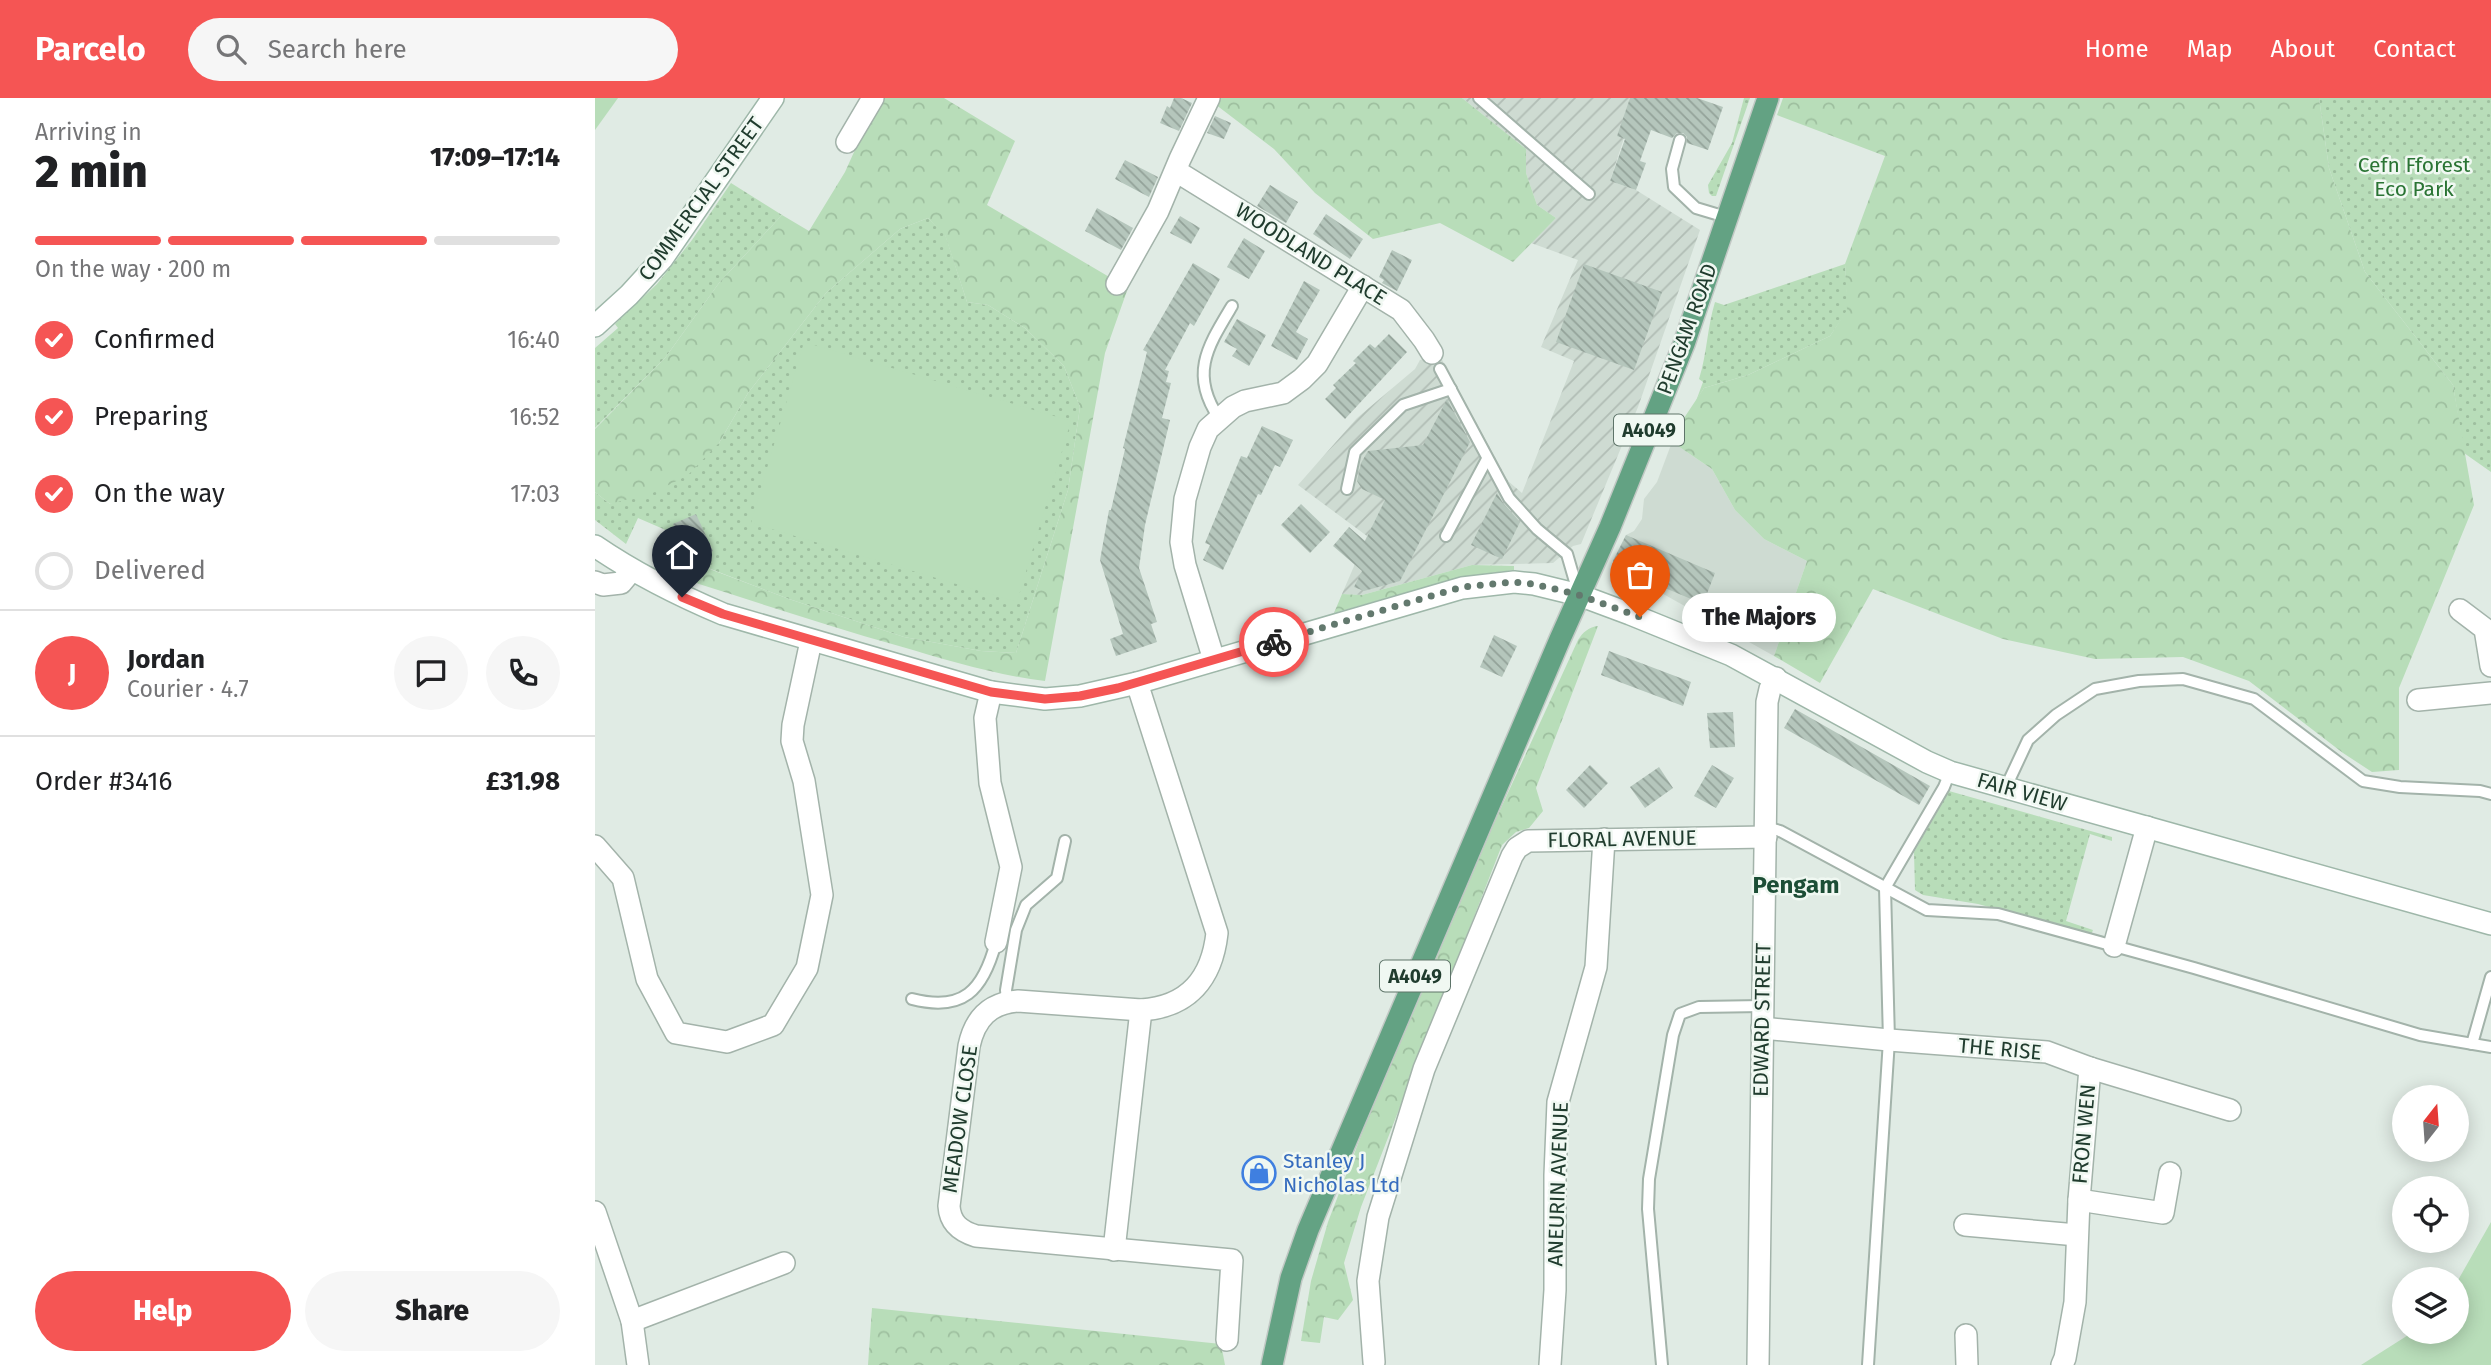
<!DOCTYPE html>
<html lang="en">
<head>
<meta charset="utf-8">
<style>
  :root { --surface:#fff; --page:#f6f6f6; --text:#202124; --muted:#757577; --line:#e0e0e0; --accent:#f55554 }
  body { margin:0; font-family:"Fira Sans",sans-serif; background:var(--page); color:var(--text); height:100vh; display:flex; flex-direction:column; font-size:26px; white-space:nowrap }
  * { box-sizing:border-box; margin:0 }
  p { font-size:23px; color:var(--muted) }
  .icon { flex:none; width:38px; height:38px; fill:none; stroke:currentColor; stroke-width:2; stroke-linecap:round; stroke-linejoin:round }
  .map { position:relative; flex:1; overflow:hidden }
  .panel { display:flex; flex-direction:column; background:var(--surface); width:595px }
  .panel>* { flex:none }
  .needle { width:46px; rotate:17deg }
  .tools { position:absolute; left:1797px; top:987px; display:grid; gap:14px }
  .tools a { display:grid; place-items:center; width:77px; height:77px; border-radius:50%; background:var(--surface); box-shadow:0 4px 18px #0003; font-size:35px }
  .pin { position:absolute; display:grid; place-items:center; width:60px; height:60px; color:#fff; margin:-72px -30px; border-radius:50% 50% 50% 0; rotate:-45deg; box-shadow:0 0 7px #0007 }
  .pin .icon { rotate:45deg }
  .courier { position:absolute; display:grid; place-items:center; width:70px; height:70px; margin:-35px; border:5px solid #f55554; border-radius:50%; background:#fff; color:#222; box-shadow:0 2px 9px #0007 }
  .bubble { position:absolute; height:49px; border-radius:24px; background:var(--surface); box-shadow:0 4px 18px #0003; font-size:23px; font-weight:800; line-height:49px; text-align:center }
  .overview em { font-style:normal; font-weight:800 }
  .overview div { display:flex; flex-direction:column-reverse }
  .overview { display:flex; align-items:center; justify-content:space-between; height:119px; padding:0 35px }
  h1 { font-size:46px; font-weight:800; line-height:52px }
  .bar { display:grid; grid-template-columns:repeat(4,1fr); gap:10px 7px; align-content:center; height:84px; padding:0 35px }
  .bar i { height:9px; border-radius:5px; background:var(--line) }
  .bar .selected { background:var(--accent) }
  .bar p { grid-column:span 4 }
  .line { display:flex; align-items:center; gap:18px; padding:0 35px; border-top:2px solid var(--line) }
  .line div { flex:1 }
  .round { display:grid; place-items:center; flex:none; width:74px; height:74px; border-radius:37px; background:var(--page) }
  ol { padding:0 35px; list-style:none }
  li { display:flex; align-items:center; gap:21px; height:77px }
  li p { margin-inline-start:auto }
  li .icon { padding:7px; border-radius:50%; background:var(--accent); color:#fff; stroke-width:4 }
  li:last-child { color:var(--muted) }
  li i { width:38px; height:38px; border:4px solid var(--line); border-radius:50% }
  .button { display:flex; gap:14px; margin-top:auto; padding:14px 35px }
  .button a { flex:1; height:80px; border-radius:42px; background:var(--accent); color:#fff; font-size:28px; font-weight:800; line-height:80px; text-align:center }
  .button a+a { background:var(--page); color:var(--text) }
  header { display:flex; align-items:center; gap:42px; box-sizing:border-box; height:98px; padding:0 35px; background:var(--accent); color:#fff }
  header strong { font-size:33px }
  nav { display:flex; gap:38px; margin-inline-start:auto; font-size:24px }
  .search { width:490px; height:63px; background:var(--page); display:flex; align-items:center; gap:18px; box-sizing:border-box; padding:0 24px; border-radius:38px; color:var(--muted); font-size:26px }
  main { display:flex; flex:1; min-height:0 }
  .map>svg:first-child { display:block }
</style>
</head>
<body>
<header>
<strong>Parcelo</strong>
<div class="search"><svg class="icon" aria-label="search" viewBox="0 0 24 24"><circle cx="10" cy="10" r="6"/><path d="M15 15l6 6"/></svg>Search here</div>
<nav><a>Home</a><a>Map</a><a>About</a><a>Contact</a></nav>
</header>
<main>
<section class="panel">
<div class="overview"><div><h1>2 min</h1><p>Arriving in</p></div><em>17:09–17:14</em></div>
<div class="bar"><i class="selected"></i><i class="selected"></i><i class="selected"></i><i></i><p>On the way · 200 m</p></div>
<ol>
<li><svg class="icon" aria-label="check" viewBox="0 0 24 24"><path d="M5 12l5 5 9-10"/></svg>Confirmed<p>16:40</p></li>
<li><svg class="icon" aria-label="check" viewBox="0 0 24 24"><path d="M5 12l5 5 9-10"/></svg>Preparing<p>16:52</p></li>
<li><svg class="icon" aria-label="check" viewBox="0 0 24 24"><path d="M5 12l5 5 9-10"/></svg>On the way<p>17:03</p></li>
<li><i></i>Delivered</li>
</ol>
<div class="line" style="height:126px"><b class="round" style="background:var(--accent);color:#fff">J</b><div><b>Jordan</b><p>Courier · 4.7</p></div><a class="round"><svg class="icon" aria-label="chat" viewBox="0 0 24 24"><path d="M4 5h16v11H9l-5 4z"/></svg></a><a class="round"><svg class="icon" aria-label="phone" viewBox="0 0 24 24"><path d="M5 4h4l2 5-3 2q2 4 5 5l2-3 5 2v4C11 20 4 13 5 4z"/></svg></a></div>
<div class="line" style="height:91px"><div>Order #3416</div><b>£31.98</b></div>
<div class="button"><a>Help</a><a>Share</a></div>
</section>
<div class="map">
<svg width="1896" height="1267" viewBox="0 0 1896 1267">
  <defs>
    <pattern id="industrial-furrows" width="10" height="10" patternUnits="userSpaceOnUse" patternTransform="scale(1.75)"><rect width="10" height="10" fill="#cedbd2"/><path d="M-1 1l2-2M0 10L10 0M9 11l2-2" fill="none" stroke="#b1bdb5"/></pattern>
    <pattern id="grass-dots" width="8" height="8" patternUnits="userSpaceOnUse" patternTransform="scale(1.75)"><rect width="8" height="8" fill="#b8ddb9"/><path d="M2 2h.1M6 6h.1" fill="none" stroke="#9ebf9f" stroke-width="1.8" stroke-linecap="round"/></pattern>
    <pattern id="forest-crowns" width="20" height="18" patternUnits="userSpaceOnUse" patternTransform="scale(1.75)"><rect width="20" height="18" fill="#b8ddb9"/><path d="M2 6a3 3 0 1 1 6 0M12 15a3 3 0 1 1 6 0" fill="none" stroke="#9ebf9f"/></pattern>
    <pattern id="building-back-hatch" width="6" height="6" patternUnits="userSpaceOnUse" patternTransform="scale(1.75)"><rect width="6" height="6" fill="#b5c6bc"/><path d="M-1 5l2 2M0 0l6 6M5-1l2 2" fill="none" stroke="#93a299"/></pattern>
  </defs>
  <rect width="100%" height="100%" fill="#e0ebe4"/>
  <!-- built -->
  <path fill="#cedbd2" d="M 1077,344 L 1117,371 L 1140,412 L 1169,441 L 1212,463 L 1179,558 L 1020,469 L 1018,463 L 1031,437 L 1039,433 L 1047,421 L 1049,401 L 1062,384 Z"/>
  <!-- industrial -->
  <path fill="url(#industrial-furrows)" d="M 867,0 L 1035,0 L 1029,40 L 1015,83 L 1041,92 L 1105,132 L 1043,309 L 986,446 L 978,448 L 958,465 L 877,467 L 767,497 L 747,496 L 772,438 L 703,387 L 762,320 L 820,271 L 825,262 L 845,258 L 913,383 L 927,395 L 979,263 L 946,249 L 983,162 L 936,145 L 961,120 L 942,107 L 931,75 L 931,51 Z"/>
  <!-- grass -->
  <g fill="url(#grass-dots)">
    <path d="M 1149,0 L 1155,0 L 1121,98 L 1117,98 L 1114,95 L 1113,87 L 1137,45 Z"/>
    <path d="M 1724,0 L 1896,0 L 1896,374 L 1869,355 L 1858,287 L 1770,174 L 1734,70 Z"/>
    <path d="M 136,85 L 187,117 L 124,185 L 70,260 L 0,330 L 0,250 L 23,230 L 20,226 L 62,186 L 97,142 Z"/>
    <path d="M 333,120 L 350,136 L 372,204 L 393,207 L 430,230 L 469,268 L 485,309 L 473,392 L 421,555 L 386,553 L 309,539 L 194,501 L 113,470 L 104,486 L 61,466 L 73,433 L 43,420 L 31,446 L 0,422 L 0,394 L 15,406 L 124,345 L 153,295 L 231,195 L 305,131 Z"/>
    <path d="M 1250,166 L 1253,212 L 1235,238 L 1153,277 L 1109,290 L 1101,303 L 1108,284 L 1104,281 C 1112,256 1112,230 1120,204 L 1129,207 Z"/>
    <path d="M 1354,693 L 1517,739 L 1517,743 L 1495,736 L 1471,823 L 1498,832 L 1496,837 L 1383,806 L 1328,797 L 1320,792 L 1319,754 Z"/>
  </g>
  <!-- forest -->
  <g fill="url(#forest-crowns)">
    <path d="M 287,0 L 349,0 L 420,43 L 392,107 L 533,190 L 510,255 L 450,583 C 400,577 352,562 304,548 C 237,529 170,507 104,486 L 112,470 L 194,501 L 309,539 L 386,553 L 421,555 L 473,392 L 485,309 L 469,268 L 430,230 L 393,207 L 372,204 L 350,137 L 333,120 L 305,131 L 231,195 L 153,295 L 124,345 L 93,377 L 60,394 L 15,406 L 0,394 L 0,331 L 70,260 L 124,185 L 187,117 L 214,133 L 250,74 L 273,23 Z"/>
    <path d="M 612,0 L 867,0 L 931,51 L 931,75 L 942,107 L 961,120 L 918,164 L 845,125 L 778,141 L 720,95 L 679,51 Z"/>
    <path d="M 1188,0 L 1724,0 L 1734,70 L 1770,174 L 1858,287 L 1879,407 L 1804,590 L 1804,672 L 1777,674 L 1748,655 L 1654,583 L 1588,559 L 1500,561 L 1408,541 L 1278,491 L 1225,585 L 1179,558 L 1212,463 L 1169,441 L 1140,412 L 1117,371 L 1077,344 L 1081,332 L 1109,290 L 1153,277 L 1235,238 L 1252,212 L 1250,166 L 1290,58 L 1182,17 Z"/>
    <path d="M 877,467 L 919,468 L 919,472 L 865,479 L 739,515 L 747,496 L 767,497 Z"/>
    <path d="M 1003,528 L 941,690 L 948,713 L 934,730 L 921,734 L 907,747 L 766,1109 L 749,1165 L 758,1202 L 743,1222 L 729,1219 L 725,1245 L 706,1243 L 716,1183 L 733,1124 L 769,1030 L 900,723 L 983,542 C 988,534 994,529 1003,528 Z"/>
    <path d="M 277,1210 L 626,1246 L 630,1267 L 273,1267 Z"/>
  </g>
  <!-- garden -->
  <g fill="#b8ddb9">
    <path d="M 0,0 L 23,0 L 0,32 Z"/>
    <path d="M 209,244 L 476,323 L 422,504 L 156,425 Z"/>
    <path d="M 1896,1124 L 1896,1267 L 1766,1267 L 1818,1234 L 1862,1234 L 1862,1184 Z"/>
  </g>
  <!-- building -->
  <g fill="url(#building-back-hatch)">
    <path d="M 579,0 L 586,0 L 597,5 L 584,33 L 565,25 L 572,8 L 575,10 Z"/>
    <path d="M 1035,0 L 1102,0 L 1128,9 L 1113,52 L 1092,45 L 1092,39 L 1088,35 L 1082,35 L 1077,40 L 1056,32 L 1045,63 L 1051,65 L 1041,92 L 1015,83 L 1030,41 L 1022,38 Z"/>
    <path d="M 620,18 L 636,25 L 629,41 L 612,35 Z"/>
    <path d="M 530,62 L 563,79 L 554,99 L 520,81 Z"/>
    <path d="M 675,87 L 703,104 L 691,125 L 662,108 Z"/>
    <path d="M 502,110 L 538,130 L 526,152 L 490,133 Z"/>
    <path d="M 731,116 L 768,141 L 755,161 L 718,136 Z"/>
    <path d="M 585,118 L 605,130 L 596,146 L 575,135 Z"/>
    <path d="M 649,140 L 670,153 L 654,181 L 632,169 Z"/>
    <path d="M 797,152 L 817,162 L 802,193 L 787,185 L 789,182 L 784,179 Z"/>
    <path d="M 598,165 L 625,181 L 599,228 L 595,225 L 570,272 L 574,273 L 571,284 L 576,285 L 567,320 L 575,322 L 550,427 L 544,470 L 562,524 L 556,526 L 562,544 L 521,558 L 515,541 L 528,536 L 505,462 L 514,412 L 516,412 L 530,351 L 528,350 L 552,254 L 548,252 Z"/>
    <path d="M 989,166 L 1067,194 L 1039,272 L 961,244 Z"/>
    <path d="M 709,183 L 725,192 L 701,234 L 713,241 L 702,262 L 676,248 Z"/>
    <path d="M 642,221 L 671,237 L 654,268 L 637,258 L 642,251 L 629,244 Z"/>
    <path d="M 794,236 L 812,254 L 750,321 L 730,301 L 741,290 L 738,287 L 761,265 L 758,263 L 775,246 L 780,250 Z"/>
    <path d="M 852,301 L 875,344 L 805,483 L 769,493 L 759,489 L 767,473 L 738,448 L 754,429 L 770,443 L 790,402 L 767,391 L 762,383 L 766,365 L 773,353 L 828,347 Z"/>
    <path d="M 667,328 L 698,342 L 685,369 L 680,367 L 666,397 L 663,396 L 628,472 L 608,462 L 615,447 L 610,445 L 646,358 L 652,360 Z"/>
    <path d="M 902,395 L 908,405 L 925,424 L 907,461 L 876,447 Z"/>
    <path d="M 706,406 L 735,434 L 715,455 L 686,427 Z"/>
    <path d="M 101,416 L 118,453 L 95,463 L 78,426 Z"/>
    <path d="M 1031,437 L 1120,475 L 1108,506 L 1020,469 L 1018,463 Z"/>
    <path d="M 899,537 L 922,548 L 907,579 L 885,569 Z"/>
    <path d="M 1014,553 L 1096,584 L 1088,608 L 1006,577 Z"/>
    <path d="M 1200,611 L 1335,688 L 1324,707 L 1189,630 Z"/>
    <path d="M 1138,614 L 1140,649 L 1115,650 L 1112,615 Z"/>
    <path d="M 995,667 L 1013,685 L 989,710 L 971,692 Z"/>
    <path d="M 1117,667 L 1139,680 L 1121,710 L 1099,698 Z"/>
    <path d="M 1064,669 L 1078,690 L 1050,710 L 1035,689 Z"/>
  </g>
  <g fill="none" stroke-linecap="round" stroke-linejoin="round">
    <defs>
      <g id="lane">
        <path d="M 884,0 L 994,96"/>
        <path d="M 1085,42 L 1077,71 L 1079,89 L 1101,110 L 1131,119"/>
        <path d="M 845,271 L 914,400 L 942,431 L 972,456 L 983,494"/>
        <path d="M 624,320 C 594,276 613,248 637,208"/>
        <path d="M 752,391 L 760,354 L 808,307 L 856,291"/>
        <path d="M 851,438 L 892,361"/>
        <path d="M 1411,689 L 1433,642 L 1461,617 L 1500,591 L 1544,583 L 1588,581 L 1659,601 L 1768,683 L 1805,689 L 1885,693 L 1896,696"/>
        <path d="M 1171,729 L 1185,733 L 1332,812 L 1403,816 L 1599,870 L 1825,937 L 1896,949"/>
        <path d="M 317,901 C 368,914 388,893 401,844"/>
        <path d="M 412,904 L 411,892 L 421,832 L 431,807 L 462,780 L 470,743"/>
        <path d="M 1877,946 L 1896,879"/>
        <path d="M 1067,1267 L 1053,1111 L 1054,1081 L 1078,937 L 1085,916 L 1104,909 L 1167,908"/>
        <path d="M 1273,1267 L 1294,942 L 1290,790 L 1349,689 L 1355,674"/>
      </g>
      <g id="street">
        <path d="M 252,44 L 278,0"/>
        <path d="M 581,73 L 806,212 L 829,242 L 837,255"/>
        <path d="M 522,186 L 563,113 L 585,61 L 614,0"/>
        <path d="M 0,484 L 8,487 L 26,485 L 36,473"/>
        <path d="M 1865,512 L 1890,531 L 1896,568"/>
        <path d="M 619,562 L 590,467 L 586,444 L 590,401 L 605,349 L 613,331 L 638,309 L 650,303 L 688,295 L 707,281 L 722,266 L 768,188"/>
        <path d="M 542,585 L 622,835 C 617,880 594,909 546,912 L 423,903 C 395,905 380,920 374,948 L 354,1108 C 355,1125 365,1133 381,1138 L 637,1162 L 632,1242"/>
        <path d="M 396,594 L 390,620 L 395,685 L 416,769 L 401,844"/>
        <path d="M 1823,602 L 1896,595"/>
        <path d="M 0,748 L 28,780 L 52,881 L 81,935 L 132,944 L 178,927 L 212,870 L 227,797 L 209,683 L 197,643 L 198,627 L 216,543"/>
        <path d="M 1519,848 L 1552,729"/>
        <path d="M 1167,930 L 1294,942 L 1452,954 L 1495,970 L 1635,1012"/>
        <path d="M 1484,1102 L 1568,1115 L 1575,1075"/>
        <path d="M 0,1114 L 37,1223 L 43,1267"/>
        <path d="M 1370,1127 L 1482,1137"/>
        <path d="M 519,1152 L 546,912"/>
        <path d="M 37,1223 L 189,1165"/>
        <path d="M 1371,1237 L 1372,1267"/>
        <path d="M 779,1264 L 773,1183 L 783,1119 L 829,971 L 917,758 L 922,750 L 933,743 L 1171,739"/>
        <path d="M 955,1267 L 960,1192 L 960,1077 L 963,1004 L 1001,869 L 1009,741"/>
        <path d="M 1163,1267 L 1172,604 L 1175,591 L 1181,580"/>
        <path d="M 1467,1267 L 1470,1260 L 1480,1204 L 1484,1102 L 1495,970"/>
      </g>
      <g id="secondary">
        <path d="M 0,228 L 34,197 L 67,161 L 178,0"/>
        <path d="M 0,448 C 41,476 83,497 128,516 L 396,594 L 450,601 L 485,598 L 542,585 L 867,490 L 919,484 L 939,486 L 984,497 L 1035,516 L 1136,557 L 1332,664 L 1355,674 L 1896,826"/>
      </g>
      <path id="primary" d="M 677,1267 L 696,1180 L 713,1132 L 965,541 L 1015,429 L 1089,246 L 1173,0"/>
    </defs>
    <!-- lane casing -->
    <use href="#lane" stroke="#a3b3aa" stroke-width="14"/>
    <!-- street casing -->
    <use href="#street" stroke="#a3b3aa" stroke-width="24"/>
    <!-- secondary casing -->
    <use href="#secondary" stroke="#9eb7a9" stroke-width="24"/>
    <!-- primary casing -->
    <use href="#primary" stroke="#c1c8c4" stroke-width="24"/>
    <!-- lane -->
    <use href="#lane" stroke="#fff" stroke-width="10"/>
    <!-- street -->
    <use href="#street" stroke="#fff" stroke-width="21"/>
    <!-- secondary -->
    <use href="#secondary" stroke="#fff" stroke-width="21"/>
    <!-- primary -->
    <use href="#primary" stroke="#63a283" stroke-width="21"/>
  </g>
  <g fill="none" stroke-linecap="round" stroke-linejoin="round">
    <!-- done -->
    <path stroke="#63796e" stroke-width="7" stroke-dasharray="0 12.6" d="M 679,544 L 867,489 L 919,484 L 939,486 L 984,497 L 1045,519"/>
    <!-- route -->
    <path stroke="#f55554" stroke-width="9" d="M 87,499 L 128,516 L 396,594 L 450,601 L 485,598 L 523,590 L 679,544"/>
  </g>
  <!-- icons -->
  <defs>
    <symbol id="shop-ring" viewBox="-11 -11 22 22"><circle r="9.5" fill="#f0f8f2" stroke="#3f7fe0" stroke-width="1.5"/><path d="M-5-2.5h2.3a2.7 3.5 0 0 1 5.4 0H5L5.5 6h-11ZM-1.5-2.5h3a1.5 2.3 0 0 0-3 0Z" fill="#3f7fe0"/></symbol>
  </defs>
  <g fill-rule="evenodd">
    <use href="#shop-ring" x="645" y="1056" width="38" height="38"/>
  </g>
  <g text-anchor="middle" stroke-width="5" stroke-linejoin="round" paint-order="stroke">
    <!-- shield labels -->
    <g fill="#f0f8f2" stroke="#5e7469" stroke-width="2">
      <rect x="1019" y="316.5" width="70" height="31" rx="5"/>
      <rect x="785" y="862.5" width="70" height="31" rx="5"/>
    </g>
    <g font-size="19" font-weight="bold" fill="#203c2e">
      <text x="1054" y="339">A4049</text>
      <text x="820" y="885">A4049</text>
    </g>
    <!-- park labels -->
    <g font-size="21" fill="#2a7434" stroke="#f0f8f2">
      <text x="1819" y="74">Cefn Fforest<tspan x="1819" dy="24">Eco Park</tspan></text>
    </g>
    <!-- street labels -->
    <g font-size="21" fill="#203c2e" stroke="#f0f8f2">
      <text transform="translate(106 101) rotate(-54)" y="7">COMMERCIAL STREET</text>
      <text transform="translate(716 156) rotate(32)" y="7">WOODLAND PLACE</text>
      <text transform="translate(1092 231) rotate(-70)" y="7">PENGAM ROAD</text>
      <text transform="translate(1427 694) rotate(16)" y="7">FAIR VIEW</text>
      <text transform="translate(1027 741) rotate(-1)" y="7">FLORAL AVENUE</text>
      <text transform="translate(1167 922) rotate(-89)" y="7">EDWARD STREET</text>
      <text transform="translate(1405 951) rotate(5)" y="7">THE RISE</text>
      <text transform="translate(365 1021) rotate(-82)" y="7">MEADOW CLOSE</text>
      <text transform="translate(1489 1036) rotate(-85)" y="7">FRON WEN</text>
      <text transform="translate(963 1086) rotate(-88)" y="7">ANEURIN AVENUE</text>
    </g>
    <!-- shop labels -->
    <g font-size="21" fill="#366cbe" stroke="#f0f8f2" text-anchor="start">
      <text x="688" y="1070">Stanley J<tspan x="688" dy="24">Nicholas Ltd</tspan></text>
    </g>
    <!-- quarter labels -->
    <g font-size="24" font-weight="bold" fill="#1c4e36" stroke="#f0f8f2">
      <text x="1201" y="795">Pengam</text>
    </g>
  </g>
</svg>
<div class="tools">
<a><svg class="needle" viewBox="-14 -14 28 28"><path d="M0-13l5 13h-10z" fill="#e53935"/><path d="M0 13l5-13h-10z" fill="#757577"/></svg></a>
<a><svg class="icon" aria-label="locate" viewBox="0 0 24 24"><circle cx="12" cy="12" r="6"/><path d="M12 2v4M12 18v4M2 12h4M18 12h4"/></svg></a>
<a><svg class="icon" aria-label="layers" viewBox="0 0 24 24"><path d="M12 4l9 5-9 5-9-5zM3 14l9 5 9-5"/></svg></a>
</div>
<div class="pin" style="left:1045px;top:519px;background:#ea580c"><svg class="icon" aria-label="bag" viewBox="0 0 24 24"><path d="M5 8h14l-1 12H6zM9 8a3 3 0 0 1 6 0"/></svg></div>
<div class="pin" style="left:87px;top:499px;background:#1f2937"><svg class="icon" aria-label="home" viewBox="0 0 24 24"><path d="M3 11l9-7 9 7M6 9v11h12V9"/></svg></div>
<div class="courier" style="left:679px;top:544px"><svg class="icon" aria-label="bike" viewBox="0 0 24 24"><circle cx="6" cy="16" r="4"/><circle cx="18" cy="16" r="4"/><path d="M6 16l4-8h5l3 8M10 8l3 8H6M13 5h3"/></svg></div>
<div class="bubble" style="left:1087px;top:495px;width:154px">The Majors</div>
</div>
</main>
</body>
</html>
